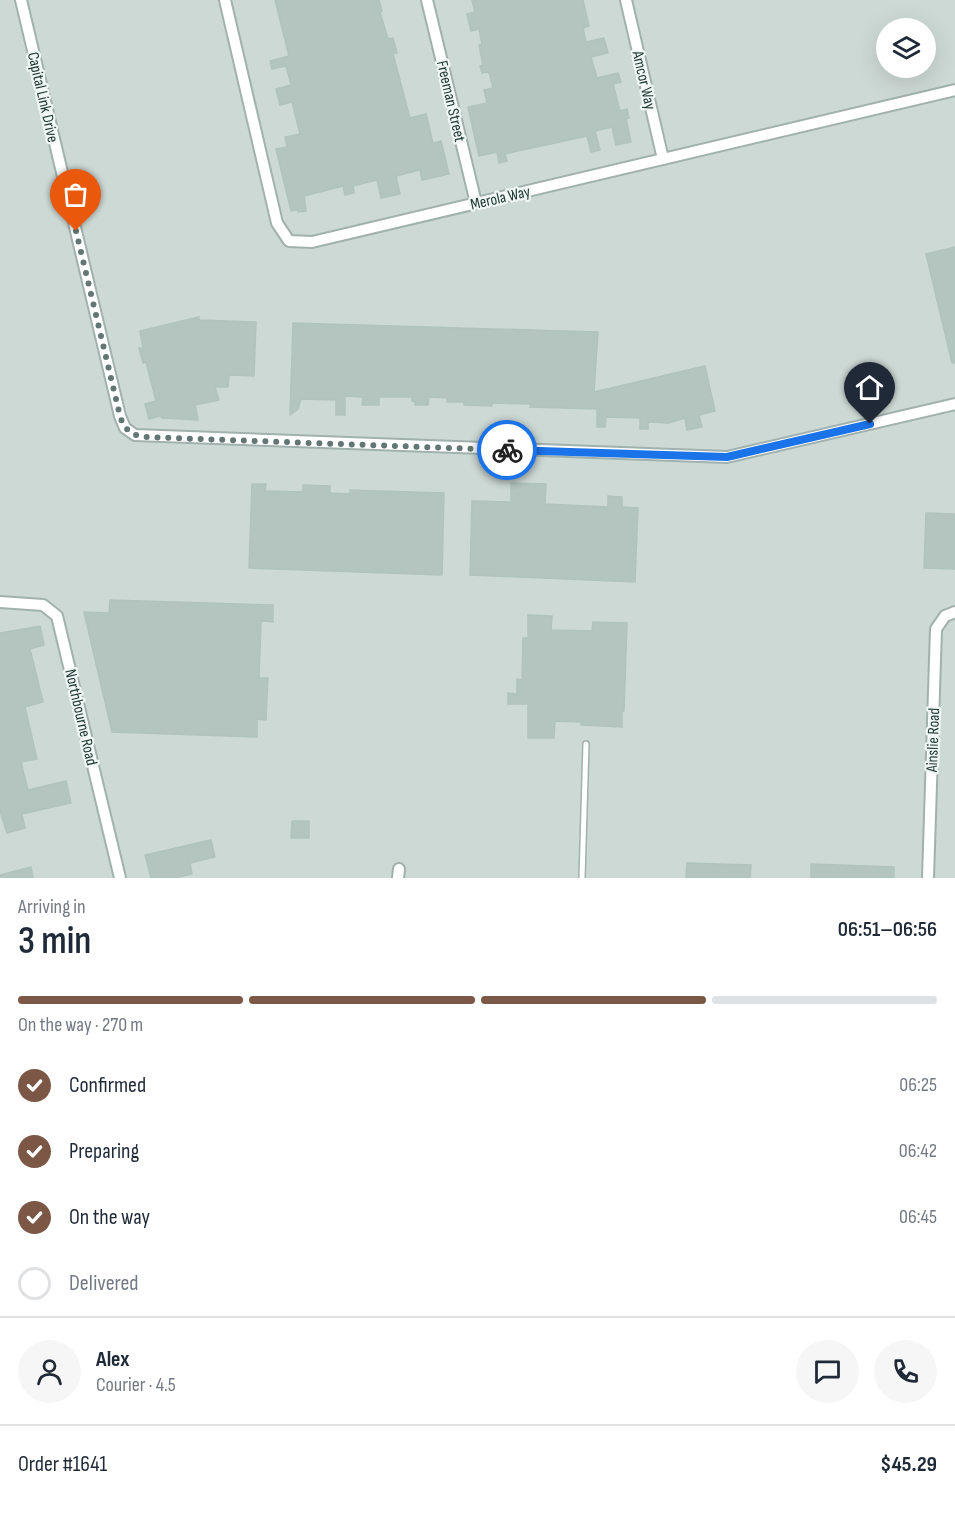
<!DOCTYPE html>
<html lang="en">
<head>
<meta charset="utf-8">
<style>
  :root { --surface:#fff; --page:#f6f6f7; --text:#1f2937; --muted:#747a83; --line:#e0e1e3; --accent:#7c5746 }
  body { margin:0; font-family:"Sofia Sans Condensed",sans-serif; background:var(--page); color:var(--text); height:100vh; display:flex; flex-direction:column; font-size:22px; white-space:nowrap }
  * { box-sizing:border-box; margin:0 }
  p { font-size:20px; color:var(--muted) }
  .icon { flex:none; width:33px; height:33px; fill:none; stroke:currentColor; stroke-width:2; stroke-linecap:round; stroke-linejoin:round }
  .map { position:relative; height:878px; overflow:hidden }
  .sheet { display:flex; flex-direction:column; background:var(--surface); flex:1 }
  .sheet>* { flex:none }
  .fabs { position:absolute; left:876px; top:18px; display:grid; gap:12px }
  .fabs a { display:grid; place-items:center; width:60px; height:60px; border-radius:50%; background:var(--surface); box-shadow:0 6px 24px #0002; font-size:30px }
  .pin { position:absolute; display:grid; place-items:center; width:51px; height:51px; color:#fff; margin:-62px -26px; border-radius:50% 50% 50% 0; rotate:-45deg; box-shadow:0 0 6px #0007 }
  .pin .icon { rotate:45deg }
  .courier { position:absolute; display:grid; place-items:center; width:60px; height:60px; margin:-30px; border:4px solid #1a73e8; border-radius:50%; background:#fff; color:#222; box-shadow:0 2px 8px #0007 }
  .head em { font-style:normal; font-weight:600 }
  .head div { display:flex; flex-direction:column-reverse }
  .head { display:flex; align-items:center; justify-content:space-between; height:102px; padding:0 18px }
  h1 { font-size:39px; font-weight:600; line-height:45px }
  .bar { display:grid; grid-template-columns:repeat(4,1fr); gap:9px 6px; align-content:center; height:72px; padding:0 18px }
  .bar i { height:8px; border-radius:4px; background:var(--line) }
  .bar .current { background:var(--accent) }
  .bar p { grid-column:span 4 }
  .line { display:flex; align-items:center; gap:15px; padding:0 18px; border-top:2px solid var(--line) }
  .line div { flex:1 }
  .round { display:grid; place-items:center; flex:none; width:63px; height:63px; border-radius:32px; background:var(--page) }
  ol { padding:0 18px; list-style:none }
  li { display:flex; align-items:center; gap:18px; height:66px }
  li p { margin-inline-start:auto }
  li .icon { padding:6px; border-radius:50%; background:var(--accent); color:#fff; stroke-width:4 }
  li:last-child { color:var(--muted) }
  li i { width:33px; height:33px; border:3px solid var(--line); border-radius:50% }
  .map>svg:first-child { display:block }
</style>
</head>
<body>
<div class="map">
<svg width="955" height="878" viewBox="0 0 955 878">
  <rect width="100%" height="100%" fill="#dee9e6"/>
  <!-- built -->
  <path fill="#cdd9d5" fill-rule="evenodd" d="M 0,0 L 955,0 L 955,878 L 0,878 ZM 886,28 L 926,28 L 926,68 L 886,68 Z"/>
  <!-- building -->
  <g fill="#b4c4bf" stroke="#b1c3be" stroke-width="1.5">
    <path d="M 275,0 L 379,0 L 382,11 L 380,12 L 388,39 L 393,38 L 397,53 L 393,54 L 410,118 L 426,114 L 433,143 L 441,141 L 449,174 L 422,180 L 420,170 L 396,176 L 400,194 L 381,198 L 377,180 L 353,186 L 354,193 L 345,195 L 343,186 L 304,196 L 306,211 L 298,212 L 297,210 L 291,211 L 276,149 L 287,147 L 285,137 L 300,134 L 292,102 L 280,105 L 276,89 L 291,85 L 286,66 L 272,69 L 270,61 L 289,56 Z"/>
    <path d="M 472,0 L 583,0 L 589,26 L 583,28 L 586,42 L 604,38 L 608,53 L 591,57 L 597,78 L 618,73 L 621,82 L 613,84 L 620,111 L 627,109 L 629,118 L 626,119 L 631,142 L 616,145 L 612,127 L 595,131 L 600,150 L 591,152 L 587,136 L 505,154 L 507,161 L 499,163 L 497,152 L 479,156 L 468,107 L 487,103 L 484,90 L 493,88 L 489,72 L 482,73 L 480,66 L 483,65 L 479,45 L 482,44 L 479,29 L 471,31 L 467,14 L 475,12 Z"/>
    <path d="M 955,247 L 955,363 L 952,363 L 926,254 Z"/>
    <path d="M 199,317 L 199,320 L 256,322 L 254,376 L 229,375 L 228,387 L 215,387 L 219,400 L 195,405 L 198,420 L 162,418 L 160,416 L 149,419 L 145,404 L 156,401 L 146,362 L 143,363 L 139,348 L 143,348 L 140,331 Z"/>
    <path d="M 293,323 L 598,332 L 594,392 L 705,366 L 715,411 L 699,415 L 702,427 L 687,430 L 685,418 L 669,423 L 648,422 L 648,429 L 640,429 L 640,418 L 606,417 L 605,427 L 597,427 L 597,409 L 530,407 L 531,404 L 492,403 L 492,406 L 464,405 L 464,402 L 447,402 L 447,398 L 429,397 L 428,405 L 415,405 L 415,402 L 412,401 L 412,397 L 379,397 L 379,405 L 362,405 L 363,397 L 345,396 L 345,415 L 336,415 L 336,400 L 301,399 L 298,409 L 290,415 Z"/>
    <path d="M 511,483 L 546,484 L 545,504 L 608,507 L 608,496 L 622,497 L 622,507 L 638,508 L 635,582 L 470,575 L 472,501 L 511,502 Z"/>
    <path d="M 252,484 L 266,484 L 265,491 L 303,492 L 303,485 L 330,486 L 330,493 L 350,494 L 350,490 L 444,493 L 442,575 L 249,568 Z"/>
    <path d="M 926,513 L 955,514 L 955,569 L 924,568 Z"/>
    <path d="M 110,600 L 273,605 L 273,622 L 261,621 L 259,678 L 268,678 L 267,696 L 266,720 L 257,719 L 257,737 L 112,732 L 84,612 L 109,613 Z"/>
    <path d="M 528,615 L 552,616 L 551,630 L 592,631 L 593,622 L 627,623 L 624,711 L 622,711 L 622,727 L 581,725 L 581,722 L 555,721 L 554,738 L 528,738 L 528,704 L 508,704 L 508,693 L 517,694 L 517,679 L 522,680 L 523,638 L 528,638 Z"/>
    <path d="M 40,626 L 44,645 L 30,649 L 43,702 L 25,707 L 37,759 L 21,762 L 28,790 L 66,781 L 71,803 L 22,814 L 25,828 L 7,833 L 0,811 L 0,633 Z"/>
    <path d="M 292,821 L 309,821 L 309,838 L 291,838 Z"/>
    <path d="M 211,840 L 215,857 L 190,863 L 192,874 L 175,878 L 151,878 L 145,855 Z"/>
    <path d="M 687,863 L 751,865 L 750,878 L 686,878 Z"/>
    <path d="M 811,864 L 894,867 L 894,878 L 811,878 Z"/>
    <path d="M 31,867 L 33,878 L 0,878 L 0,875 Z"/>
  </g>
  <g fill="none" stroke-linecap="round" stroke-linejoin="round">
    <defs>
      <path id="service" d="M 582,878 L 586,744"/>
      <g id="minor">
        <path d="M 21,0 L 120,416 L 125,428 L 135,435 L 727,457 L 955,404"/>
        <path d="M 225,0 L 277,223 L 289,241 L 312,242 L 955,90"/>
        <path d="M 427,0 L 476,203"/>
        <path d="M 626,0 L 663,159"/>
        <path d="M 0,602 L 43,605 L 57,616 L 120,878"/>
        <path d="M 398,878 L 399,869"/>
        <path d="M 928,878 L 936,629 L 945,616 L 955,612"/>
      </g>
    </defs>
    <!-- service casing -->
    <use href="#service" stroke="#a1b1ad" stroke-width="8"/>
    <!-- minor casing -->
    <use href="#minor" stroke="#a1b1ad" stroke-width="14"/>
    <!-- service -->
    <use href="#service" stroke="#fff" stroke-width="5"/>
    <!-- minor -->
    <use href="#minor" stroke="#fff" stroke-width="10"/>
  </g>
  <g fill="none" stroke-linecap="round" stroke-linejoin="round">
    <!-- done -->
    <path stroke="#627773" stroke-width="6" stroke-dasharray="0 10.8" d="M 76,231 L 120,416 C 124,429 131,435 144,437 L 507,450"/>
    <!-- route -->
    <path stroke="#1a73e8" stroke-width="8" d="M 507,450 L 727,457 L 870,424"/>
  </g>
  <g text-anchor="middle" stroke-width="4.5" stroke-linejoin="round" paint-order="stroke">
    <!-- street labels -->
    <g font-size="16" fill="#203935" stroke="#eff6f3">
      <text transform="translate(645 80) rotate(77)" y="6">Amcor Way</text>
      <text transform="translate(44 97) rotate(77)" y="6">Capital Link Drive</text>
      <text transform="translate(452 101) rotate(77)" y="6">Freeman Street</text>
      <text transform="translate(500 197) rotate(-13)" y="6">Merola Way</text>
      <text transform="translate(82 717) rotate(77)" y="6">Northbourne Road</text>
      <text transform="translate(932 740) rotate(-88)" y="6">Ainslie Road</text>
    </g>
  </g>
</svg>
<div class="fabs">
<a><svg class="icon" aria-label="layers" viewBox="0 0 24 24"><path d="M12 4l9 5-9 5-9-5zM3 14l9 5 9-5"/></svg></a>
</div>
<div class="pin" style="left:76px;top:231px;background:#ea580c"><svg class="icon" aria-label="bag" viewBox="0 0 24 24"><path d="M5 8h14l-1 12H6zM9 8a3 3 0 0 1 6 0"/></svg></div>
<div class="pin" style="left:870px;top:424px;background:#1f2937"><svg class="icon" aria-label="home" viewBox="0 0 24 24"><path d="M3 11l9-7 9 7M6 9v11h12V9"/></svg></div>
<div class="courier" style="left:507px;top:450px"><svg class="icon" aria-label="bike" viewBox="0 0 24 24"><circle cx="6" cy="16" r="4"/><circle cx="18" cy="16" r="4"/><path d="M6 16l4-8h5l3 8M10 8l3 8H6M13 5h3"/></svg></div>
</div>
<section class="sheet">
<div class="head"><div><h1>3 min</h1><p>Arriving in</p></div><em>06:51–06:56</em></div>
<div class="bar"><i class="current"></i><i class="current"></i><i class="current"></i><i></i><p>On the way · 270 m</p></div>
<ol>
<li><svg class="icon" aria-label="check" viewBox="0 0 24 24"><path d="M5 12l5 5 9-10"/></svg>Confirmed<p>06:25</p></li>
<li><svg class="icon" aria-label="check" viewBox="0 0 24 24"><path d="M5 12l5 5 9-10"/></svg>Preparing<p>06:42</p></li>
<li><svg class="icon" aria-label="check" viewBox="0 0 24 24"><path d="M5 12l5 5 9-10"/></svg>On the way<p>06:45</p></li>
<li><i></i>Delivered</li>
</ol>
<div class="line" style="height:108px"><a class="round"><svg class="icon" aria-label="person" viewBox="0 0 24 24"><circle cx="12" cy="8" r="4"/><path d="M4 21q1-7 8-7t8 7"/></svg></a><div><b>Alex</b><p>Courier · 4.5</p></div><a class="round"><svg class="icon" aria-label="chat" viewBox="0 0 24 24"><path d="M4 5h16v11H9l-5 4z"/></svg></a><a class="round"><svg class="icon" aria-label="phone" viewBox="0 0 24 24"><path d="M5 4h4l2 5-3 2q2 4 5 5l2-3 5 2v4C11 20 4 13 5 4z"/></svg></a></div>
<div class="line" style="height:78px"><div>Order #1641</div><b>$45.29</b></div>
</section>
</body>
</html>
